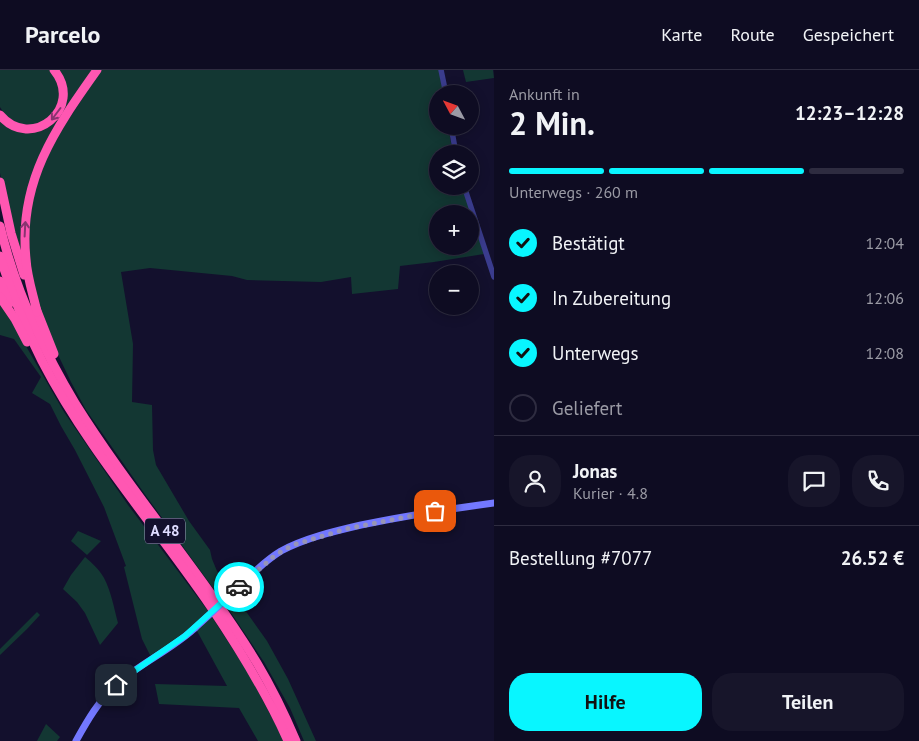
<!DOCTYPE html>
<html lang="de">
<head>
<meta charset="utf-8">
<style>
  :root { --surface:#0e0c22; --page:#17152a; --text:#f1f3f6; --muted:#9b9ba5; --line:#2e2c40; --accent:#08f6ff }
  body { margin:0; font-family:"PT Sans",sans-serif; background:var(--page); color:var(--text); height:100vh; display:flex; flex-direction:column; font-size:19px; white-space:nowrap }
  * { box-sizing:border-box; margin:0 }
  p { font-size:16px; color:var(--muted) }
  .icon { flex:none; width:28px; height:28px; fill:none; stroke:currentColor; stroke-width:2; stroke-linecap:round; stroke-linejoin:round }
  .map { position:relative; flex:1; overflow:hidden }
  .details { display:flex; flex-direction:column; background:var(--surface); width:425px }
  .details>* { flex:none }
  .needle { width:32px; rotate:311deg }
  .fabs { position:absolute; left:429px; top:15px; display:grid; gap:10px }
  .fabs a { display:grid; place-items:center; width:50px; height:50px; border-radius:50%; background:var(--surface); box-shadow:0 2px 12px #0003,0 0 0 1px var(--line); font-size:25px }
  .pin { position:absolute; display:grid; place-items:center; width:42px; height:42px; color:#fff; margin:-21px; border-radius:10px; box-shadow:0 2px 8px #0006 }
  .courier { position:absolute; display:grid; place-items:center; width:50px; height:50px; margin:-25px; border:4px solid #08f6ff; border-radius:50%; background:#fff; color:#222; box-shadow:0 1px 6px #0007 }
  .summary em { font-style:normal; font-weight:800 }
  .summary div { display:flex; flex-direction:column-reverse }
  .summary { display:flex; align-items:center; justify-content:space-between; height:85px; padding:0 15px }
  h1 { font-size:32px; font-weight:800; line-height:38px }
  .bar { display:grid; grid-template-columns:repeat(4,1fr); gap:8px 5px; align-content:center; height:60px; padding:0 15px }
  .bar i { height:6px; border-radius:4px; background:var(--line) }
  .bar .selected { background:var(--accent) }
  .bar p { grid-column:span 4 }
  .line { display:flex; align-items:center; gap:12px; padding:0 15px; border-top:1px solid var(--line) }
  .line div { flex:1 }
  .round { display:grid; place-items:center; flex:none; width:52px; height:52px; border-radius:20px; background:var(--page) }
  ol { padding:0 15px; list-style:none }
  li { display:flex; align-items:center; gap:15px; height:55px }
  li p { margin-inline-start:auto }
  li .icon { padding:5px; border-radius:50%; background:var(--accent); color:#111; stroke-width:4 }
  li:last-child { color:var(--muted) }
  li i { width:28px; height:28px; border:2px solid var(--line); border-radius:50% }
  .button { display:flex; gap:10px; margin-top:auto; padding:10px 15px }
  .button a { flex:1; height:58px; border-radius:20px; background:var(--accent); color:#111; font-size:20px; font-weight:800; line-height:58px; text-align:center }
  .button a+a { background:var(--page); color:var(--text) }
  header { display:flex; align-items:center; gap:30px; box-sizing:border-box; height:70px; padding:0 25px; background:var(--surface); border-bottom:1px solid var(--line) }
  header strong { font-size:24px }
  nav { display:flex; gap:28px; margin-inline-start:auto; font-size:18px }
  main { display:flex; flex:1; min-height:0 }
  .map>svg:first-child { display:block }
</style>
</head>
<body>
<header>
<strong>Parcelo</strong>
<nav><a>Karte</a><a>Route</a><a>Gespeichert</a></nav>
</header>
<main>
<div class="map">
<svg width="494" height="671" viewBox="0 0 494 671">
  <rect width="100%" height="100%" fill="#13102d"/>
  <!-- green -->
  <g fill="#133733" fill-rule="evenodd">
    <path d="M 0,0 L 50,0 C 52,4 57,9 59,13 C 61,19 60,27 58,33 C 57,36 56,41 53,43 C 37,61 12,58 0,37 Z"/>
    <path d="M 57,0 L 95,0 L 31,114 L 25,200 L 5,129 L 0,103 L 0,48 L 30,61 L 61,41 Z"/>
    <path d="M 101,0 L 439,0 L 444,24 L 438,24 L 438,56 L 448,56 L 453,84 L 438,84 L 438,116 L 462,116 L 484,184 L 434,192 L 400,196 L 398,219 L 352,224 L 351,207 L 321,212 L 247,210 L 232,206 L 150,198 L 121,202 L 133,274 L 132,332 L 152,335 L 153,380 L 156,395 L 189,451 L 210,480 L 212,489 L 217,501 L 231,520 L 221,529 L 144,423 L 86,340 L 71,312 L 51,270 L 33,218 L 28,172 L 32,127 L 50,78 ZM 438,144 L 470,144 L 470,176 L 438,176 Z"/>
    <path d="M 463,0 L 493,0 L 494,8 L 466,12 Z"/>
    <path d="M 0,231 L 64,342 L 128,435 L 208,541 L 185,563 L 151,587 L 142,569 L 124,497 L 126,496 L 104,437 L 75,380 L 61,356 L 50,334 L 32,323 L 41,307 L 14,269 L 0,265 Z"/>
    <path d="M 78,461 L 101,471 L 87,485 L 71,471 Z"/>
    <path d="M 85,487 C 92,493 99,499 104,508 C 111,521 114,538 118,553 L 100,575 L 85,543 L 77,532 L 63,519 L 71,505 Z"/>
    <path d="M 235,526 L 267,571 L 288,609 L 316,671 L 304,671 L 290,638 L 264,592 L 225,534 Z"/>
    <path d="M 37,542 L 40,545 L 27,559 L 0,585 L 0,579 Z"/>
    <path d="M 212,547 L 249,604 L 284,671 L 258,671 L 239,638 L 159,634 L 155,614 L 227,616 L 197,561 Z"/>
    <path d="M 46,654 L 60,667 L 57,671 L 37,671 Z"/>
  </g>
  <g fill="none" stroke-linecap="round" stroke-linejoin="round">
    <!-- tertiary -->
    <g stroke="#3a3c8d" stroke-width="5.5">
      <path d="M 441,0 L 446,24"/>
      <path d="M 451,56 L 456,84"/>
      <path d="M 464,116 L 494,207"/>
    </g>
    <!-- secondary -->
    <g stroke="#7378ff" stroke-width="7">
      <path d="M 232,524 C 247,509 263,492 281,481 C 305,468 335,461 361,455 C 405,446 449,439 494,433"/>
      <path d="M 76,671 C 87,651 99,630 117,614 C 141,593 171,580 195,558"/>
    </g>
    <!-- motorway -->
    <g stroke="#ff57b2" stroke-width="9">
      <path d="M 0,45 C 31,82 85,38 54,0"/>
      <path d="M 0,112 L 11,163 L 24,205"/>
      <path d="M 0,156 C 15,219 42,278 75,333 C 131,423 202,503 257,593 C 272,618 285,645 296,671"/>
      <path d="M 0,186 C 11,222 25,257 42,291 C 88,380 155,455 211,537 C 240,580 267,624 288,671"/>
      <path d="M 0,211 L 9,234"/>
      <path d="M 0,227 L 15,249 L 27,272"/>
      <path d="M 35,236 L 54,284"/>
      <path d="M 37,242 C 33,224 27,207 26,189 C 18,112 55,59 97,0"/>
    </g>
    <!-- secondary-bridge -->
    <path stroke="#7378ff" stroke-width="7" d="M 195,558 L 232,524"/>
  </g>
  <!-- one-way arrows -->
  <defs><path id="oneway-shaft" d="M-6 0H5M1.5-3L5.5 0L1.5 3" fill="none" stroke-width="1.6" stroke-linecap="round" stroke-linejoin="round" transform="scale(1.25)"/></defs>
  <g stroke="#893470">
    <use href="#oneway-shaft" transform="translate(56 44) rotate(127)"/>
    <use href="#oneway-shaft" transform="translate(25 159) rotate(-87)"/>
  </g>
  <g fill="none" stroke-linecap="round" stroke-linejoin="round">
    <!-- done -->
    <path stroke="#9795b6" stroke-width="5" stroke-dasharray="0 9" d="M 239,517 L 274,486 L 293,475 L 346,459 L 435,441"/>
    <!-- route -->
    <path stroke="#08f6ff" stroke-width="6" d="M 116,615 L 137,599 L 185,566 L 239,517"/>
  </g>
  <g text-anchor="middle" stroke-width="5" stroke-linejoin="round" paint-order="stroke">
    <!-- shield labels -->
    <rect fill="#13102d" stroke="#a19fc0" stroke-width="1" x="145" y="448.5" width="40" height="25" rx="4"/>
    <g font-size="15" font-weight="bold" fill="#dedcff">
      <text x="165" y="466">A 48</text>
    </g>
  </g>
</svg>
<div class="fabs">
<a><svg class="needle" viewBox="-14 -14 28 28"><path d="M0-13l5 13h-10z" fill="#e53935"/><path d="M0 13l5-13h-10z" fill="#9b9ba5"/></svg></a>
<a><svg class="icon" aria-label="layers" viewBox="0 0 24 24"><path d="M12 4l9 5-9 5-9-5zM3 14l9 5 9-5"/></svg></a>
<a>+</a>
<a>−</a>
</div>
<div class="pin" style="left:435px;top:441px;background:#ea580c"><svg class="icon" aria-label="bag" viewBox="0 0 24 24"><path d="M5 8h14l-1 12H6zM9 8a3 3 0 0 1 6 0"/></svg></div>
<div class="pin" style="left:116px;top:615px;background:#1f2937"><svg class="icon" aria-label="home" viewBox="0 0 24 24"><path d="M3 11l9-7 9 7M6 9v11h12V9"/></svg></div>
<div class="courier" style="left:239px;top:517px"><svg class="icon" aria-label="car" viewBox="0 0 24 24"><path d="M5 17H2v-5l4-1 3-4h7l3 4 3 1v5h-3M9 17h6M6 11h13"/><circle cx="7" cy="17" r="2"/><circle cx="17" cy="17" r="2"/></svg></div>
</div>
<section class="details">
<div class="summary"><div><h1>2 Min.</h1><p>Ankunft in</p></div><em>12:23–12:28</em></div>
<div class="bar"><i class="selected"></i><i class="selected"></i><i class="selected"></i><i></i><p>Unterwegs · 260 m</p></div>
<ol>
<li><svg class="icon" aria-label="check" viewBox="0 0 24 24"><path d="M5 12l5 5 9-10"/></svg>Bestätigt<p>12:04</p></li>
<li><svg class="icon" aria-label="check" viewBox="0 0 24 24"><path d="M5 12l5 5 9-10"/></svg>In Zubereitung<p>12:06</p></li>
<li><svg class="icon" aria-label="check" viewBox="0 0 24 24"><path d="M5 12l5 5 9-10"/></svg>Unterwegs<p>12:08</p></li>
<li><i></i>Geliefert</li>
</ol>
<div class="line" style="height:90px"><a class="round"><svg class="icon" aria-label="person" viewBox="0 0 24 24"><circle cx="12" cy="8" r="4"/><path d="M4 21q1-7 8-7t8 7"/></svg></a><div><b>Jonas</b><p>Kurier · 4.8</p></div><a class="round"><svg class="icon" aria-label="chat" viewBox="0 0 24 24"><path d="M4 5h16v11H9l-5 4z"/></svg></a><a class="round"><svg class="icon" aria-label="phone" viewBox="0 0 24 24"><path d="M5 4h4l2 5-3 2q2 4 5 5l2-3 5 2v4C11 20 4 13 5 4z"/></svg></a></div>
<div class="line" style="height:65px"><div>Bestellung #7077</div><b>26.52 €</b></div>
<div class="button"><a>Hilfe</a><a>Teilen</a></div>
</section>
</main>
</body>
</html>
